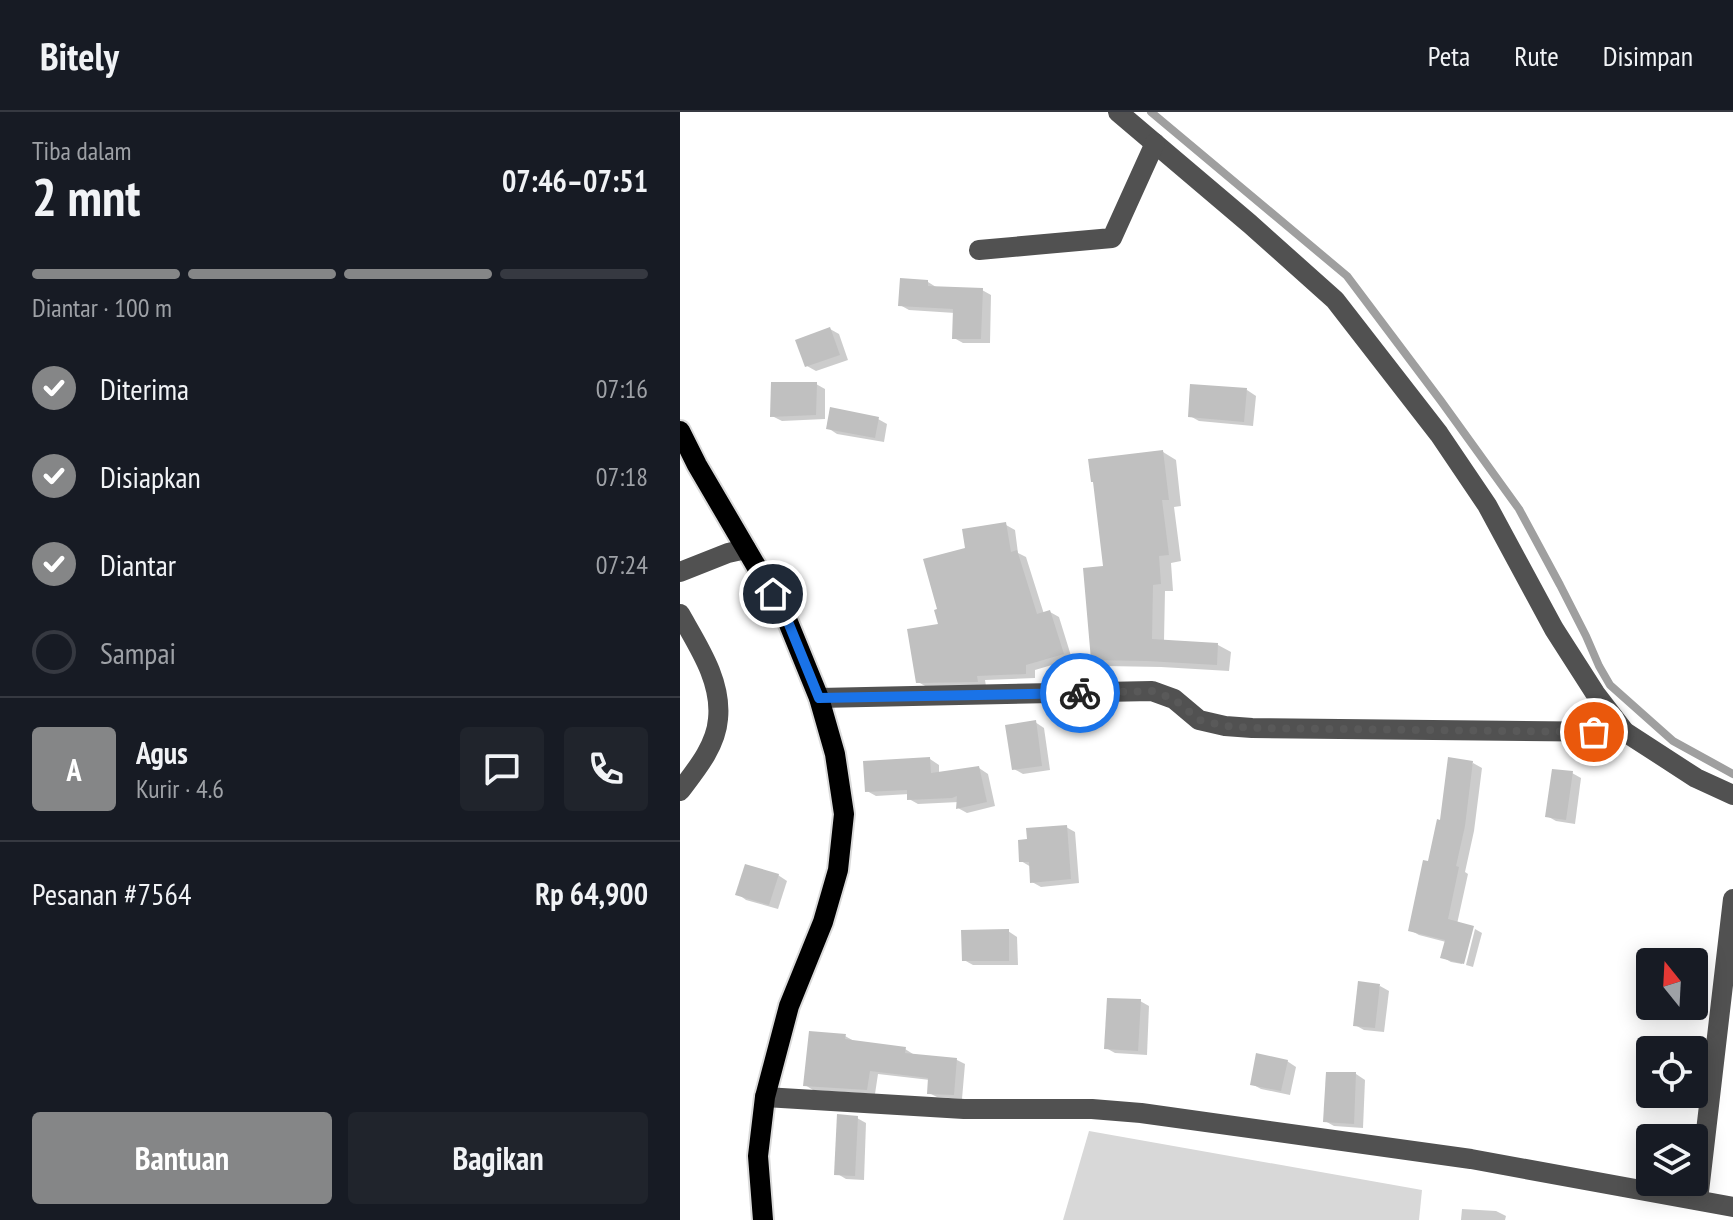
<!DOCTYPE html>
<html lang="id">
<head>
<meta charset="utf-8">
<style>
  :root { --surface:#171b24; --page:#20242c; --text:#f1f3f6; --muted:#9ea1a6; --line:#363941; --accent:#858687 }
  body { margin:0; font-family:"PT Sans Narrow",sans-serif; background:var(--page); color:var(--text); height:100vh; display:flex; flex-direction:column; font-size:30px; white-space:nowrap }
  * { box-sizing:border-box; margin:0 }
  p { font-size:26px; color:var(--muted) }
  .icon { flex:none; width:44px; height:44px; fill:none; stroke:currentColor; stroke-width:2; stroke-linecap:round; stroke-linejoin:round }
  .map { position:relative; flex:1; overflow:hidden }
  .sheet { display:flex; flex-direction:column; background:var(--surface); width:680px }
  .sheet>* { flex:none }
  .needle { width:52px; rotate:342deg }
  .controls { position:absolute; left:956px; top:836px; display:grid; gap:16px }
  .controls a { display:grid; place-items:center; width:72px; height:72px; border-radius:8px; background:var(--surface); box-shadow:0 4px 20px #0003; font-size:40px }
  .pin { position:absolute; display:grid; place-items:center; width:68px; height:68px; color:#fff; margin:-34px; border:4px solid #fff; border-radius:50%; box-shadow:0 2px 8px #0007 }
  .courier { position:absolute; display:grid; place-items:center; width:80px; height:80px; margin:-40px; border:6px solid #1a73e8; border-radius:50%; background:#fff; color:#222; box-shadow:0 2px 10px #0007 }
  .summary em { font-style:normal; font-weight:700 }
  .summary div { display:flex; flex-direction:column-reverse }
  .summary { display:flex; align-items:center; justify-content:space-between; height:136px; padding:0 32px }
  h1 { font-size:52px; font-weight:700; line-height:60px }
  .bar { display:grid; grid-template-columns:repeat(4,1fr); gap:12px 8px; align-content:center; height:96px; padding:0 32px }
  .bar i { height:10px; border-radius:6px; background:var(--line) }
  .bar .current { background:var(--accent) }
  .bar p { grid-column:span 4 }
  .line { display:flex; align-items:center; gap:20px; padding:0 32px; border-top:2px solid var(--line) }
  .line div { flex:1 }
  .round { display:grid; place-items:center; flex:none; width:84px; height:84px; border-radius:8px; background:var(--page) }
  ol { padding:0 32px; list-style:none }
  li { display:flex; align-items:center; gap:24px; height:88px }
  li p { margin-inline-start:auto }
  li .icon { padding:8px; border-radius:50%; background:var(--accent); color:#fff; stroke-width:4 }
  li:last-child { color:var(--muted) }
  li i { width:44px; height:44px; border:4px solid var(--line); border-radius:50% }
  .button { display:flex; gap:16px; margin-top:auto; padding:16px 32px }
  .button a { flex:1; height:92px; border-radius:8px; background:var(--accent); color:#fff; font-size:32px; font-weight:700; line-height:92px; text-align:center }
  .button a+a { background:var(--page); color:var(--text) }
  header { display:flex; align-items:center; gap:48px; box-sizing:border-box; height:112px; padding:0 40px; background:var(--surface); border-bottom:2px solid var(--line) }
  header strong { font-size:38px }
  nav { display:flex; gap:44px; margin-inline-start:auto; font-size:28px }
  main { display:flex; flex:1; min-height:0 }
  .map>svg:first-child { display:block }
</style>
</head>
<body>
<header>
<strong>Bitely</strong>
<nav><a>Peta</a><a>Rute</a><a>Disimpan</a></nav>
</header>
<main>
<section class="sheet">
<div class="summary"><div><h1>2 mnt</h1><p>Tiba dalam</p></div><em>07:46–07:51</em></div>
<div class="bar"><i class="current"></i><i class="current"></i><i class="current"></i><i></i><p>Diantar · 100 m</p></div>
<ol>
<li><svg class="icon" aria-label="check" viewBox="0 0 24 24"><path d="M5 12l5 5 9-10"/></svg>Diterima<p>07:16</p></li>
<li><svg class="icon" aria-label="check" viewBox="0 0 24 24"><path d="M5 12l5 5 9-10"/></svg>Disiapkan<p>07:18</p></li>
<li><svg class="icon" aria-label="check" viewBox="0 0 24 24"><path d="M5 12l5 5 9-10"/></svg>Diantar<p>07:24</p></li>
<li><i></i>Sampai</li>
</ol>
<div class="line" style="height:144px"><b class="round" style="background:var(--accent);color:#fff">A</b><div><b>Agus</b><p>Kurir · 4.6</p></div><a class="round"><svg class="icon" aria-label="chat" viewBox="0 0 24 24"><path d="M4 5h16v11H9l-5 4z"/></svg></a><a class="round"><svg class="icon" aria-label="phone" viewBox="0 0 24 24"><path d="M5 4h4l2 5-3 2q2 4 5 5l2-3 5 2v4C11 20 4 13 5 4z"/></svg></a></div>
<div class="line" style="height:104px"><div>Pesanan #7564</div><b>Rp 64,900</b></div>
<div class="button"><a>Bantuan</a><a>Bagikan</a></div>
</section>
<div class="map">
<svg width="1053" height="1108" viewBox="0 0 1053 1108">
  <rect width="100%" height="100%" fill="#fff"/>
  <!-- green -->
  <path fill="#d8d8d8" d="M 409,1019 L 742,1078 L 739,1108 L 383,1108 Z"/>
  <!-- shadow -->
  <g fill="#0003">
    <path d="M 248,170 L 256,175 L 302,178 L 311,183 L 310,231 L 283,231 L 274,226 L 275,201 L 229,198 L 220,193 Z"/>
    <path d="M 150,217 L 159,222 L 168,248 L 136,259 L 127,254 Z"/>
    <path d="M 136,272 L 145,277 L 145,307 L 102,309 L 92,304 Z"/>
    <path d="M 567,278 L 576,284 L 573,314 L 519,309 L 510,304 Z"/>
    <path d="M 198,307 L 207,312 L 204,330 L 157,322 L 148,316 Z"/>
    <path d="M 483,340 L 496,348 L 501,394 L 494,395 L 501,449 L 491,451 L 493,479 L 485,479 L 484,529 L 538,533 L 551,540 L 549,559 L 481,555 L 425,554 L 412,547 L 426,456 Z"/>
    <path d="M 326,413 L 335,418 L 338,441 L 346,445 L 364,502 L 370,500 L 379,505 L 392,547 L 355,558 L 355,566 L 305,568 L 306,574 L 247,575 L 238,570 L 261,514 L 287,437 Z"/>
    <path d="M 355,610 L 364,616 L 370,658 L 343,662 L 334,657 Z"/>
    <path d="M 250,647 L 259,653 L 259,662 L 299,656 L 308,662 L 315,694 L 287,701 L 278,696 L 279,690 L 238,692 L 229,687 L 229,682 L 196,684 L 187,679 Z"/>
    <path d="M 793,651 L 802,656 L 794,719 L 785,760 L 788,762 L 777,812 L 791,815 L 782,852 L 771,850 L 762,845 L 766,830 L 739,823 L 730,818 L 761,710 Z"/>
    <path d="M 892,661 L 901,666 L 895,712 L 876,709 L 867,704 Z"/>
    <path d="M 386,715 L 395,720 L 399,771 L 361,775 L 352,770 L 351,755 L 341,749 Z"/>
    <path d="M 98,763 L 107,769 L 98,797 L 66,788 L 58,782 Z"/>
    <path d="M 795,817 L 802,821 L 793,855 L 786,853 Z"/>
    <path d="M 328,819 L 337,825 L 338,853 L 293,853 L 284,848 Z"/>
    <path d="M 700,874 L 709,879 L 704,920 L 684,918 L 675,913 Z"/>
    <path d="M 460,889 L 469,894 L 467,943 L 435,941 L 426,936 Z"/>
    <path d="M 165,924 L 174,929 L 225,937 L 233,942 L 233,944 L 277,948 L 285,952 L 282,987 L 257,985 L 249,981 L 250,968 L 198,962 L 195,982 L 133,978 L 125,973 Z"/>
    <path d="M 607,949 L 616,955 L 610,983 L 581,977 L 572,972 Z"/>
    <path d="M 648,962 L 676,962 L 685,968 L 683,1016 L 654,1014 L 645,1009 Z"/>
    <path d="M 177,1006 L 186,1011 L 184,1068 L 166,1067 L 156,1061 Z"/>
    <path d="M 782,1097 L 816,1099 L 826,1104 L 825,1108 L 781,1108 Z"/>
  </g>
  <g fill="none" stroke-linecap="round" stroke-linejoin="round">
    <!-- stream -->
    <path stroke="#9f9f9f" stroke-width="8" d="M 471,0 L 667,164 L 761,289 L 839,397 L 880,473 L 906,524 L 919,554 L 930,573 L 993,629 L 1053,662"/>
  </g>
  <!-- building -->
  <g fill="#c0c0c0">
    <path d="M 220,166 L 248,168 L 248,174 L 303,176 L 301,227 L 272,227 L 273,197 L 218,194 Z"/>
    <path d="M 150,215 L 160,243 L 125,255 L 115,228 Z"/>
    <path d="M 91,270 L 137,270 L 136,303 L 90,305 Z"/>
    <path d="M 510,272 L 567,276 L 564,310 L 508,305 Z"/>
    <path d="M 150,295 L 199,305 L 195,326 L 146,317 Z"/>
    <path d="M 483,338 L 489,388 L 482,388 L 489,443 L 479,444 L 481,472 L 473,473 L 472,527 L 538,531 L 537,553 L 467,549 L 411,548 L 403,456 L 423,454 L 413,370 L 411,370 L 408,347 Z"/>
    <path d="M 326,410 L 331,440 L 337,438 L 357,502 L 370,498 L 384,542 L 346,553 L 346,562 L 297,564 L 298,570 L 236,571 L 227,517 L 258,512 L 254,498 L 257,497 L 243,447 L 285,436 L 282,417 Z"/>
    <path d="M 356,608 L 362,654 L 332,658 L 325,613 Z"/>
    <path d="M 250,645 L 251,661 L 299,654 L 307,690 L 276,697 L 277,684 L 272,686 L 227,688 L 227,678 L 185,680 L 183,649 Z"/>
    <path d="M 768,645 L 793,649 L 785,714 L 776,754 L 779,755 L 768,807 L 794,814 L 784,852 L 760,846 L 765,828 L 728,819 L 743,748 L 748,749 L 757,707 L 760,708 Z"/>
    <path d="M 872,657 L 893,659 L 886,708 L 865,705 Z"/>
    <path d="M 387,713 L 391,767 L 350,771 L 349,750 L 339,750 L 338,728 L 347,727 L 346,716 Z"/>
    <path d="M 65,752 L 99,762 L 89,793 L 55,783 Z"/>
    <path d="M 329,817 L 329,849 L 282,849 L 281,818 Z"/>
    <path d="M 678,869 L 700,872 L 695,916 L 673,914 Z"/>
    <path d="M 427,886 L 461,887 L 458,939 L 424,937 Z"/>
    <path d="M 129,919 L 166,922 L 165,927 L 226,935 L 225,941 L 277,946 L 274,983 L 247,982 L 248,966 L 190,959 L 187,978 L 123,974 Z"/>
    <path d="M 576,941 L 608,948 L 601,979 L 570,973 Z"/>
    <path d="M 646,960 L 676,960 L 674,1012 L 643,1010 Z"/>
    <path d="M 157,1002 L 178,1004 L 175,1064 L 154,1063 Z"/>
  </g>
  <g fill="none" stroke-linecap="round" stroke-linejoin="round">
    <defs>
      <path id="major" d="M 0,319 L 17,353 L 106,505 L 139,586 L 155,642 L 164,702 L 158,758 L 143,810 L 109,894 L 85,985 L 78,1044 L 83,1108"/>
    </defs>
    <!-- major casing -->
    <use href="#major" stroke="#dbdbdb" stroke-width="24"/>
    <!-- minor -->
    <g stroke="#515151" stroke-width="20">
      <path d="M 438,0 L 570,112 L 655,188 L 759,322 L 807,393 L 874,517 L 915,581 L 945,620 L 1016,666 L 1053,683"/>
      <path d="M 299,138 L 432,126 L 475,31"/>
      <path d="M 0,460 L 48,441 L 66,437"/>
      <path d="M 0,502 C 18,534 42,569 38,607 C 36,634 16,658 0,679"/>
      <path d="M 139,586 L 472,579 L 494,587 L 519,608 L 545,614 L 572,616 L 945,620"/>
      <path d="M 85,985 L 284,997 L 412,997 L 461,1001 L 791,1047 L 1053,1095"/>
      <path d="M 1018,1088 L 1053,787"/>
    </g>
    <!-- major -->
    <use href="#major" stroke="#000" stroke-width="20"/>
  </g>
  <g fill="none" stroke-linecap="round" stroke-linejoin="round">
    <!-- done -->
    <path stroke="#595959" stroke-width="8" stroke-dasharray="0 14.4" d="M 400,581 L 472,579 L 494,587 L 519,608 L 545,614 L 572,616 L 914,620"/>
    <!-- route -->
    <path stroke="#1a73e8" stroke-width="10" d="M 93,482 L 106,505 L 139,586 L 400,581"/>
  </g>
</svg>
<div class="controls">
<a><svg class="needle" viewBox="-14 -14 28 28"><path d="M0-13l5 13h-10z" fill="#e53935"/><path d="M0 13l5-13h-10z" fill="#9ea1a6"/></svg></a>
<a><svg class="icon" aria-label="locate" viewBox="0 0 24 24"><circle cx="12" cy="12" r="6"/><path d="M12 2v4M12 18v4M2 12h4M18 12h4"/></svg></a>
<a><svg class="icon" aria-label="layers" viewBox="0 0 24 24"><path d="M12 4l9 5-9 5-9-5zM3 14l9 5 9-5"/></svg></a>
</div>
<div class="pin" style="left:914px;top:620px;background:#ea580c"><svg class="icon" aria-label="bag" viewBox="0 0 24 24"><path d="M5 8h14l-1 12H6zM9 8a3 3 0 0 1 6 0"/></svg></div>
<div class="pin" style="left:93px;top:482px;background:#1f2937"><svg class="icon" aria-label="home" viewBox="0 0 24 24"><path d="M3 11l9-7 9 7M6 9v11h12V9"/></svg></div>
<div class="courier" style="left:400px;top:581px"><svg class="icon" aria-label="bike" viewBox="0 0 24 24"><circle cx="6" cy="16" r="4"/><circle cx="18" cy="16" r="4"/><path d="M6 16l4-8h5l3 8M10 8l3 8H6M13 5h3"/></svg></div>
</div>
</main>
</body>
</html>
